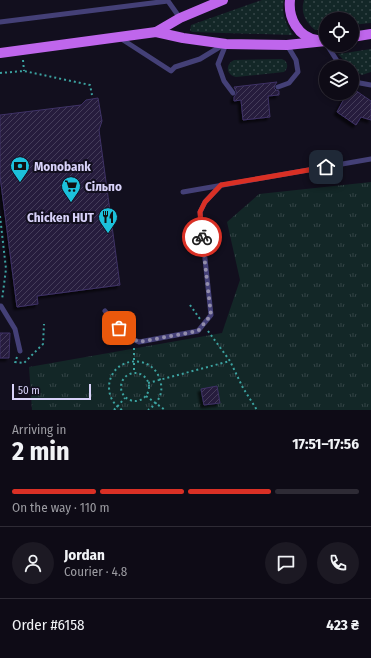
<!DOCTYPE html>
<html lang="en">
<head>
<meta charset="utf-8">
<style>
  :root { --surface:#0e0b16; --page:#1c1923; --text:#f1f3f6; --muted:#9b9ba1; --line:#2e2b35; --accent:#d93025 }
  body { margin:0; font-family:"Fira Sans Condensed",sans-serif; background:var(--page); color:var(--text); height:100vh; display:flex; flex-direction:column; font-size:15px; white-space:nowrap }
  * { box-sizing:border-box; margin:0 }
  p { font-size:13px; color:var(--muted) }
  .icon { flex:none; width:22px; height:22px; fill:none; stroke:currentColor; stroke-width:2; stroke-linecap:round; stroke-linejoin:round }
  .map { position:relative; height:410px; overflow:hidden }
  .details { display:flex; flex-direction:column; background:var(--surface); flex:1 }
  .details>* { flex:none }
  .fabs { position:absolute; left:319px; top:12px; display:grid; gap:8px }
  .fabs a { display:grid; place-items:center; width:40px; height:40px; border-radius:50%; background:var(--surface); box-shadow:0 2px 6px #0003,0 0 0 1px var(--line); font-size:20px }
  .scale { position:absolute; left:12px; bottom:10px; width:79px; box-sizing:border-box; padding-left:4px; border:2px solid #d8d2f9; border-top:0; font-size:11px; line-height:14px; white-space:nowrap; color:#d8d2f9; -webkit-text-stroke:3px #120f1e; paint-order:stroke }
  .pin { position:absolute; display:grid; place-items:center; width:34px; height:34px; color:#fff; margin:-17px; border-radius:8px; box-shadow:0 2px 6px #0006 }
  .courier { position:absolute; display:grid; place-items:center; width:40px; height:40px; margin:-20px; border:3px solid #d93025; border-radius:50%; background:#fff; color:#222; box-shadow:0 1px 5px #0007 }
  .summary em { font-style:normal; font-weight:700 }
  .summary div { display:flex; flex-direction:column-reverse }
  .summary { display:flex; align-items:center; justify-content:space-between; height:68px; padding:0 12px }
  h1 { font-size:26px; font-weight:700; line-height:30px }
  .bar { display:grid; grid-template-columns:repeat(4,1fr); gap:6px 4px; align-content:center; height:48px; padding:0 12px }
  .bar i { height:5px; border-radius:3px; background:var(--line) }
  .bar .active { background:var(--accent) }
  .bar p { grid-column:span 4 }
  .line { display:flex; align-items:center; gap:10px; padding:0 12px; border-top:1px solid var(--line) }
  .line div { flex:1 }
  .round { display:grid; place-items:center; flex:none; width:42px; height:42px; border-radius:21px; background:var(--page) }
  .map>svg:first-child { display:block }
</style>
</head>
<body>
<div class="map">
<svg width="371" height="410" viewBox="0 0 371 410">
  <defs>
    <pattern id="grass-dots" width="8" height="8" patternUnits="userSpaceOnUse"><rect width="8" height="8" fill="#132727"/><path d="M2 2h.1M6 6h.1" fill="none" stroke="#354547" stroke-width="1.8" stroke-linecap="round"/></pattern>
    <pattern id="park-tufts" width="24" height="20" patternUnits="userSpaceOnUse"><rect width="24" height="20" fill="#132727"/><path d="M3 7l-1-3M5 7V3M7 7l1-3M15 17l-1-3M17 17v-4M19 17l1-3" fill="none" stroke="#354547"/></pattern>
    <pattern id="building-hatch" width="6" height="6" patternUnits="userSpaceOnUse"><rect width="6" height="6" fill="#251d3d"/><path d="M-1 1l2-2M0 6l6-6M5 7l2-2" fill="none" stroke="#443d5a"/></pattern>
    <filter id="shadow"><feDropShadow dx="-3" dy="3" stdDeviation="1" flood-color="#0009"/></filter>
  </defs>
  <rect width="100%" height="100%" fill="#120f1e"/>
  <!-- grass -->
  <g fill="url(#grass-dots)">
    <path d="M 262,0 L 284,0 C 281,13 286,24 293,35 L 192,32 L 190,30 L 191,25 Z"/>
    <path d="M 304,0 L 371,0 L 371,23 L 352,25 L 352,19 L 326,19 L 326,29 L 315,30 C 306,22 300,13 304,0 Z"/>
    <path d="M 371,49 L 371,72 L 362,75 L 354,71 L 352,67 L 350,67 L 338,54 Z"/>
    <path d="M 282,59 C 288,61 289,68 284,72 L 236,77 C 226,75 225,64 234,60 Z"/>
  </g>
  <!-- park -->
  <path fill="url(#park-tufts)" d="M 371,182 L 371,410 L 32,410 L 29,367 L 222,333 L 240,280 L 227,222 L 259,194 Z"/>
  <!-- building -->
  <g fill="url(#building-hatch)" stroke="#3f3266" filter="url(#shadow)">
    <path d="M 277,82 L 275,85 L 274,88 L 276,90 L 279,91 L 279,95 L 268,96 L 270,117 L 243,120 L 241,100 L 234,101 L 234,97 L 237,93 L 234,87 Z"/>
    <path d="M 352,88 L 371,101 L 371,120 L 361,117 L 356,125 L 337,112 L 347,93 L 352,93 Z"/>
    <path d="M 98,98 L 102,121 L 99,130 L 120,285 L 37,296 L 38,304 L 17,307 L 0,176 L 0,115 L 81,105 L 86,100 Z"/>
    <path d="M 0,333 L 10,333 L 9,358 L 0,358 Z"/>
    <path d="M 217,386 L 220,403 L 204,405 L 201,389 Z"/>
  </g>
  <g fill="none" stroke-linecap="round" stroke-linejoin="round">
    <!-- path -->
    <g stroke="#3ca3a1" stroke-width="2" stroke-dasharray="2 3" stroke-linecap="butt">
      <path d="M 23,60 L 24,71"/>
      <path d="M 0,73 L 24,71 L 90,85 L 92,95"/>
      <path d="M 0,216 L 6,269 L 2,300"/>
      <path d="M 190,305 L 200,319"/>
      <path d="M 134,315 L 134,332"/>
      <path d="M 208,331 L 230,361 L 243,388 L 257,410"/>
      <path d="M 134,348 L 134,373"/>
      <path d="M 17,357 L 15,362 L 24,363 L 43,344 L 44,324"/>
      <circle cx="135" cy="387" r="14"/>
      <path d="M 148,383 L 230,361"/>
      <path d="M 146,396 L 165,410"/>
      <path d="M 114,410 L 125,398"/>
      <path d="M 122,410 C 114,405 109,397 109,387 C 110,355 156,352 161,384 C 163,395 157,404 148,410"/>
    </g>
    <!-- lane -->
    <g stroke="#444077" stroke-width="5">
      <path d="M 0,22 L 168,1 L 180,18"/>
      <path d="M 120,38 L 171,71 L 175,67 L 200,59 L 223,45"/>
      <path d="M 226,44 L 218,64 L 224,81 L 233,93"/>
      <path d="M 327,45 L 341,67"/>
      <path d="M 352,78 L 360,83 L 371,85"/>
      <path d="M 278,87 L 289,83 L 298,72 L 296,60 L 287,45"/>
      <path d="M 183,192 L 371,159"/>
      <path d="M 0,306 L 1,306 L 15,329 L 20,351"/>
      <path d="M 105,311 L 126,336 L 139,342 L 198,331 L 211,315 L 200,212 L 205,202 L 221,185"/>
    </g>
    <!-- primary -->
    <g stroke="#bf66ec" stroke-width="10">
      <path d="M 290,0 C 288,18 298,37 317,40"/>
      <path d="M 156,32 L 180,18 L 223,0"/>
      <path d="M 352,37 L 371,34"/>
      <path d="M 0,53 L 156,32 L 183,38 L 226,44 L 287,45 L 326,41"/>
    </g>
  </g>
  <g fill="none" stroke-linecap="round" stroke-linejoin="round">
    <!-- done -->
    <path stroke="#938eac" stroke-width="4" stroke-dasharray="0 7.2" d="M 119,328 L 126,336 L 139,342 L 198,331 L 211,315 L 202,237"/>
    <!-- route -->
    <path stroke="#d93025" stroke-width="5" d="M 202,237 L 200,212 L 205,202 L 221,185 L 326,167"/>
  </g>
  <!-- icons -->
  <defs>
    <symbol id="bank-pin" viewBox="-11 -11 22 30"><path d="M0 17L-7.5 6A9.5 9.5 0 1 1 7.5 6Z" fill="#1cc1db" stroke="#120f1e"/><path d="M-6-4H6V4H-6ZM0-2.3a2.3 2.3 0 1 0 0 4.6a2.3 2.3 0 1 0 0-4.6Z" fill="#111"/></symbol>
    <symbol id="supermarket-pin" viewBox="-11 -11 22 30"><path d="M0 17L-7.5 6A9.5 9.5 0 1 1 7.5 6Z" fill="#1cc1db" stroke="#120f1e"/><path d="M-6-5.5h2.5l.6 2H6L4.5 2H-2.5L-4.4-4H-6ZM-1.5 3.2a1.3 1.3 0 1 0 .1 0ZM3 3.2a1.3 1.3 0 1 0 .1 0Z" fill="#111"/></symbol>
    <symbol id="restaurant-pin" viewBox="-11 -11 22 30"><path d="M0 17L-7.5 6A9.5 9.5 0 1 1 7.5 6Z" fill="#1cc1db" stroke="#120f1e"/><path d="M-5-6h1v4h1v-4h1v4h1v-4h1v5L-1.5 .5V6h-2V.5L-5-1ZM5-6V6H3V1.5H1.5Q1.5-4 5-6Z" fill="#111"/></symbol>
  </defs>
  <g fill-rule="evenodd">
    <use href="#bank-pin" x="9" y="155" width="22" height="30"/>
    <use href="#supermarket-pin" x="60" y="175" width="22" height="30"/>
    <use href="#restaurant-pin" x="97" y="206" width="22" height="30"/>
  </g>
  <g text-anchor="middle" stroke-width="4" stroke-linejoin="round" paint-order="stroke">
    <!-- poi labels -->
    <g font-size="13" font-weight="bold" fill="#d8d2f9" stroke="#120f1e" text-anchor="start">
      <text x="34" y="171">Monobank</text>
      <text x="85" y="191">Сільпо</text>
      <text x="94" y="222" text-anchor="end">Chicken HUT</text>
    </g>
  </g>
</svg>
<div class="fabs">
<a><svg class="icon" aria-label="locate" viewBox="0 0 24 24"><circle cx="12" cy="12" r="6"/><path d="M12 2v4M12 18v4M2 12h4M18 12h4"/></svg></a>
<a><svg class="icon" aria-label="layers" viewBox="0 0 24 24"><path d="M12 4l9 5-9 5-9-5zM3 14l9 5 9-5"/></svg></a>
</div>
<div class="scale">50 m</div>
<div class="pin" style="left:119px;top:328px;background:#ea580c"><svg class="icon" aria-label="bag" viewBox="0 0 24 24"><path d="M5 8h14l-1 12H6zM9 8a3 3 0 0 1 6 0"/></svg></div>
<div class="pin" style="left:326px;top:167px;background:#1f2937"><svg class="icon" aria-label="home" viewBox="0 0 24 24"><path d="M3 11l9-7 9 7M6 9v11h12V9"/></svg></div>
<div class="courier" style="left:202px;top:237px"><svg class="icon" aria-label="bike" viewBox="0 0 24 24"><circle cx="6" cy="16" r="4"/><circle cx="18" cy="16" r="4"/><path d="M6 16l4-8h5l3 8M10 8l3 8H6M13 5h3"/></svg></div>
</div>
<section class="details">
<div class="summary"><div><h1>2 min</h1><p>Arriving in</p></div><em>17:51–17:56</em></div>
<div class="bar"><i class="active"></i><i class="active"></i><i class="active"></i><i></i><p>On the way · 110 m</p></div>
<div class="line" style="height:72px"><a class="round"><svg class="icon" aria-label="person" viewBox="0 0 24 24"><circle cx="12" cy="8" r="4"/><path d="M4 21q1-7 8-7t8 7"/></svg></a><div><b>Jordan</b><p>Courier · 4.8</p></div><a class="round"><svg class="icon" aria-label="chat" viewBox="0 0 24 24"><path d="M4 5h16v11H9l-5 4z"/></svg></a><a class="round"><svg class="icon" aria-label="phone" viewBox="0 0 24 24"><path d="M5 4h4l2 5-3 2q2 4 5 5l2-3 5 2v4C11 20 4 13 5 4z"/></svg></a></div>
<div class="line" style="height:52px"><div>Order #6158</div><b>423 ₴</b></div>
</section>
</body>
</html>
